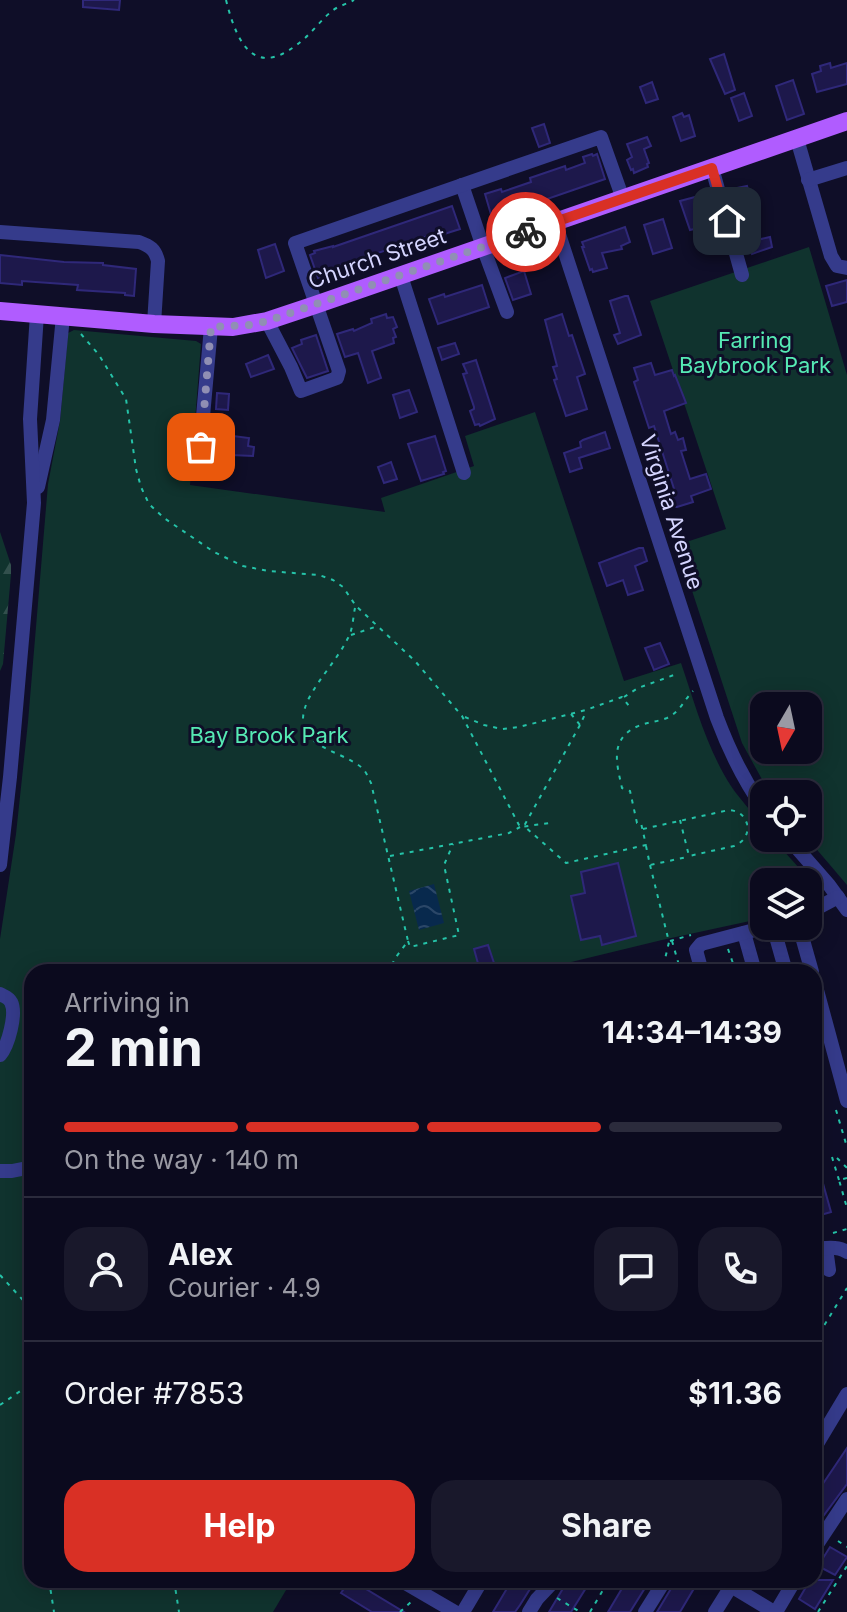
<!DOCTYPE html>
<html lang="en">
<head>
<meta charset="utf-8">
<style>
  :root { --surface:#0b0a1e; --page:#19182b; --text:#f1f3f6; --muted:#9a9aa4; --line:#2b2b3c; --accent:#d93025 }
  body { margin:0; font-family:Inter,sans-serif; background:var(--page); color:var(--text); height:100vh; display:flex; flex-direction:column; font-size:30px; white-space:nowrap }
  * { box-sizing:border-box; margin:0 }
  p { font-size:26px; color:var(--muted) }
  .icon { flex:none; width:44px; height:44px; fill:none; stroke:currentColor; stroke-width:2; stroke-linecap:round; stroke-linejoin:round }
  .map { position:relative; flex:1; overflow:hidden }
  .details { position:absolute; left:24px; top:964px; width:798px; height:624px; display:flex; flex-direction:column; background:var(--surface); border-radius:24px; box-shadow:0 4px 20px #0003,0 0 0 2px var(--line) }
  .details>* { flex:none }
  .needle { width:52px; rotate:189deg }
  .controls { position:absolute; left:750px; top:692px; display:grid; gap:16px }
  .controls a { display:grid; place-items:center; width:72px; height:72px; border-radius:16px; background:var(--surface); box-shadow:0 4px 20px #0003,0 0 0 2px var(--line); font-size:40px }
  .pin { position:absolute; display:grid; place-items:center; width:68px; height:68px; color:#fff; margin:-34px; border-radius:16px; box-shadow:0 4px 12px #0006 }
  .courier { position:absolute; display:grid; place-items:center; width:80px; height:80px; margin:-40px; border:6px solid #d93025; border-radius:50%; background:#fff; color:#222; box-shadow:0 2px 10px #0007 }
  .head em { font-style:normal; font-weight:700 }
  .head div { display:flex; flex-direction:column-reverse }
  .head { display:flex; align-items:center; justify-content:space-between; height:136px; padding:0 40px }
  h1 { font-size:52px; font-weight:700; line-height:60px }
  .bar { display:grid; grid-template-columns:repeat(4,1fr); gap:12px 8px; align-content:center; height:96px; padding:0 40px }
  .bar i { height:10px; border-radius:6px; background:var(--line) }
  .bar .selected { background:var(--accent) }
  .bar p { grid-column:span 4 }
  .line { display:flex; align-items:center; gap:20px; padding:0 40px; border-top:2px solid var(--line) }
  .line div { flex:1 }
  .round { display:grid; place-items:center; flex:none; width:84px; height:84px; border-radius:24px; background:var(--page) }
  .primary-button { display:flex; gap:16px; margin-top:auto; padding:16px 40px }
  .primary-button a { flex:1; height:92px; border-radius:24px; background:var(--accent); color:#fff; font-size:32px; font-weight:700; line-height:92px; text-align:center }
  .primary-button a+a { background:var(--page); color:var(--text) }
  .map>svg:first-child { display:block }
</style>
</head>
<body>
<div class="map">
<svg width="847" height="1612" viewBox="0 0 847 1612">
  <defs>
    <pattern id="forest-firs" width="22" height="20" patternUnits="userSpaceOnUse" patternTransform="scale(2)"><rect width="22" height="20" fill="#10332e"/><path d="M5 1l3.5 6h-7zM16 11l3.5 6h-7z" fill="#32504d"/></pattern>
    <pattern id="water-waves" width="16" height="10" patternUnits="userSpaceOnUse" patternTransform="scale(2)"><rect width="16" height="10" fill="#08294d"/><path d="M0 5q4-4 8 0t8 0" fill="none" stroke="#2b4768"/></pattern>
  </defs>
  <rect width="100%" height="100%" fill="#0f0e28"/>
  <!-- forest -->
  <path fill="url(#forest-firs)" d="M 0,532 L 11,565 L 11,574 L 3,664 L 0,671 Z"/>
  <!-- green -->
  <g fill="#10332e" fill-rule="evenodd">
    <path d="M 809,247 L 847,375 L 847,885 L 807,838 L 808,794 L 770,794 L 742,743 L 677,545 L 726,529 L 650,301 ZM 764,706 L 808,706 L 808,750 L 764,750 Z"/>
    <path d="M 74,330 L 196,341 L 201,344 L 190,485 L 385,512 L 381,498 L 474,466 L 465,436 L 535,412 L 624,681 L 681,663 C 695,704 707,749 731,786 C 740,800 764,823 764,838 L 772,838 L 819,890 L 829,904 L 808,909 L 808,882 L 764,882 L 764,918 L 662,940 L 530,972 L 32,972 L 32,1580 L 292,1580 L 273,1612 L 0,1612 L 0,939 L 16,834 L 28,722 L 48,484 L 60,421 L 68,333 Z"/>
  </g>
  <!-- water -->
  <path fill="url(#water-waves)" d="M 434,884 L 444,923 L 419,930 L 409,891 Z"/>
  <!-- building -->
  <g fill="#1d184b" stroke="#2f2879" stroke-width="2">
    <path d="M 83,0 L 120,0 L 119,10 L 83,7 Z"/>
    <path d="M 724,54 L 735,90 L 725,94 L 710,59 Z"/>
    <path d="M 830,63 L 831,68 L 847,63 L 847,84 L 817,92 L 812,74 L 821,71 L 820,66 Z"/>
    <path d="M 793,80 L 804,114 L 787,120 L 776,86 Z"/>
    <path d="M 652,82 L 658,99 L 646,103 L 640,87 Z"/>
    <path d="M 744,93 L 752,116 L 739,121 L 731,98 Z"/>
    <path d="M 682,113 L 684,117 L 689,115 L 695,136 L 681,141 L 673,117 Z"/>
    <path d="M 544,124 L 550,143 L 539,147 L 532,128 Z"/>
    <path d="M 647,137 L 651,146 L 644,149 L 649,163 L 647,164 L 648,167 L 634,173 L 633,169 L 631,170 L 627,160 L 632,157 L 627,144 Z"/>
    <path d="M 592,154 L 593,156 L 597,154 L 605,179 L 492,218 L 485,194 L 501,189 L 502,192 L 531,182 L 530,178 L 565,166 L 566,170 L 585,163 L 583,157 Z"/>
    <path d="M 747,186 L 754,212 L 745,215 L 737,188 Z"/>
    <path d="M 695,197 L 703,227 L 690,230 L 680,201 Z"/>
    <path d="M 452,206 L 460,229 L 441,235 L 440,232 L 413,241 L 414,245 L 396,251 L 395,247 L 358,260 L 331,269 L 332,273 L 318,278 L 310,255 L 315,253 L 314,251 L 333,246 L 333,247 Z"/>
    <path d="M 663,219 L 672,248 L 653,254 L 644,225 Z"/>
    <path d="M 625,227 L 630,242 L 621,246 L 622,249 L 602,253 L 607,268 L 593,272 L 592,269 L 590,270 L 582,247 L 584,247 L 582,242 Z"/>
    <path d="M 770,237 L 772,247 L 752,254 L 748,242 Z"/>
    <path d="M 275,244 L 284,271 L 266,278 L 258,250 Z"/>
    <path d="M 0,255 L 64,262 L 103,263 L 103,265 L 136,269 L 134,296 L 125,295 L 125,293 L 77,290 L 78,285 L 22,281 L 22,285 L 0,283 Z"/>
    <path d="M 524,271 L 531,294 L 513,300 L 505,278 Z"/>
    <path d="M 847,280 L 847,302 L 832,306 L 826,286 Z"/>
    <path d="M 482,285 L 489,307 L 438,324 L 429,299 L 444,294 L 445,297 Z"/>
    <path d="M 625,296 L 628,296 L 641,335 L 618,344 L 614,335 L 620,333 L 610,301 Z"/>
    <path d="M 386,314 L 387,318 L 393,317 L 397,327 L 393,329 L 396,337 L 393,338 L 394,343 L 372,351 L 381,378 L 368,383 L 358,353 L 345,357 L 337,334 L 353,329 L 354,331 L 372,323 L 371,319 Z"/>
    <path d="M 562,314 L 569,336 L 572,335 L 585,374 L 577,377 L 587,409 L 566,416 L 554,380 L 557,379 L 553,367 L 557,366 L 545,320 Z"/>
    <path d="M 316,335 L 328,371 L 307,378 L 292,348 L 302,344 L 301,340 Z"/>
    <path d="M 455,343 L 459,354 L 442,360 L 438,348 Z"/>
    <path d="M 268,355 L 274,369 L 251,377 L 246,364 Z"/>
    <path d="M 476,360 L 495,419 L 480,426 L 479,424 L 475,425 L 470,411 L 474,409 L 474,407 L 463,374 L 467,373 L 463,364 Z"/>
    <path d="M 651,363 L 655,375 L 672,370 L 674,376 L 675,375 L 686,403 L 664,411 L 671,434 L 675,432 L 678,440 L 683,438 L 686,450 L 681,451 L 690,479 L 706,474 L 711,489 L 691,496 L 693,502 L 677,507 L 673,507 L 669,496 L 675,492 L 654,426 L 649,428 L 634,382 L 638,380 L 634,368 Z"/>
    <path d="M 409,390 L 417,412 L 400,418 L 393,395 Z"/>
    <path d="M 217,393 L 229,394 L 228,410 L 216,409 Z"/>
    <path d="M 605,432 L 610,448 L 579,458 L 582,468 L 570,472 L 564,453 L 581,447 L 580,442 L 583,440 Z"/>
    <path d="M 233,436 L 249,438 L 248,446 L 254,447 L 253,456 L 231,455 L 229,450 Z"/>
    <path d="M 435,436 L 446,471 L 443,472 L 444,474 L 421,481 L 408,444 Z"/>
    <path d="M 391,462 L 397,479 L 384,483 L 378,467 Z"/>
    <path d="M 639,548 L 643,548 L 647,561 L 635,566 L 643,590 L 628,595 L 623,580 L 607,586 L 599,563 Z"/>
    <path d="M 660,643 L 669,664 L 654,670 L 645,648 Z"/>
    <path d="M 618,863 L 636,936 L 602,945 L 600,936 L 581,940 L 571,896 L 585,893 L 581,872 Z"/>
    <path d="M 488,945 L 494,963 L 479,967 L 474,949 Z"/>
    <path d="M 817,1162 L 831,1212 L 814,1217 L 814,1163 Z"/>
    <path d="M 847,1448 L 847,1484 L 824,1515 L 814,1508 L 814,1497 Z"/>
    <path d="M 830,1547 L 847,1557 L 835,1575 L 818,1566 Z"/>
    <path d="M 344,1580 L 351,1580 L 404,1612 L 372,1612 L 341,1593 L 343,1590 L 340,1588 Z"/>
    <path d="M 512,1580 L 515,1580 L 530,1589 L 520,1605 L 515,1612 L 493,1612 Z"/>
    <path d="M 568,1580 L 591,1580 L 571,1612 L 549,1612 Z"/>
    <path d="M 627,1580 L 650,1580 L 630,1612 L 608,1612 Z"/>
    <path d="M 680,1580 L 699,1580 L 680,1612 L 657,1612 L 675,1582 L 678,1584 Z"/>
    <path d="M 810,1580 L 833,1580 L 815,1609 L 799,1599 Z"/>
  </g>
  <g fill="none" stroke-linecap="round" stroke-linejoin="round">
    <!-- path -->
    <g stroke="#25c3a8" stroke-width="2" stroke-dasharray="4 6" stroke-linecap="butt">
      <path d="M 226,0 C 238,48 257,81 305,38 C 314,30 322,19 332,11 C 338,6 347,4 354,0"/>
      <path d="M 81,334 L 99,355 L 126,399 L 136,469 L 141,487 L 149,504 L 164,518 L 214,552 L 243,566 L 268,571 L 319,575 L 333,580 L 343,587 L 356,606 L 415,661 L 462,716 L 520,827 L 550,823"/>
      <path d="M 355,608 C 353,617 353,629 348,638 C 337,660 319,678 308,700 C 287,746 337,748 361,767 C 366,771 368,777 371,783 L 408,941 L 396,957 L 388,972"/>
      <path d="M 351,635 L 375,627"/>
      <path d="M 624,697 L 638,688 L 674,675"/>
      <path d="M 571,714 L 580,725 L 586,712"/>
      <path d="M 465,717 L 484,725 L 502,729 L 519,727 L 586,710 L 622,697 L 629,706"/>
      <path d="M 580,725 L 524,826 L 566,863 L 646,845 L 641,823 L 637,823 L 630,791 L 622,788 C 617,765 609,740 636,727 C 646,722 657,722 667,718 C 680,712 684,700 693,691"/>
      <path d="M 643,829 L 729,810 C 740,811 745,816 748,827 C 747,837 743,842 734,846 L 689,856 L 680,820"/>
      <path d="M 646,846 L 650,865 L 687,857"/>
      <path d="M 390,856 L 509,833 L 520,827"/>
      <path d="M 650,865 L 669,942 L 662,972"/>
      <path d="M 408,941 L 410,947 L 459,935 L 444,865 L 453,844"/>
      <path d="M 670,941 L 691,935"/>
      <path d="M 672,941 L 681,972"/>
      <path d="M 728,949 L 736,972"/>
      <path d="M 836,1110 L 847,1147"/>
      <path d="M 847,1178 L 839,1180 L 847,1208"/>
      <path d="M 839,1180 L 832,1157 L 835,1156 L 847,1168"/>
      <path d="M 833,1233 L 847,1229"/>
      <path d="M 0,1275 L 32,1310"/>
      <path d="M 814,1342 L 847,1288"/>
      <path d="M 814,1391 L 823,1396"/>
      <path d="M 0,1405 L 32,1383"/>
      <path d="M 32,1434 L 27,1435 L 32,1468"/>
      <path d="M 838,1541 L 847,1547"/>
      <path d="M 49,1580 L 54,1612"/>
      <path d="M 174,1580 L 179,1612"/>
      <path d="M 557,1598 L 580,1612"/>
      <path d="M 400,1612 L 411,1602"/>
      <path d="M 590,1612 L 609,1580"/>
      <path d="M 818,1612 L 847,1566"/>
    </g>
    <!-- minor -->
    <g stroke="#353b8b" stroke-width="14">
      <path d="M 797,139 L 831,256 L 837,266 L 847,268"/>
      <path d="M 712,168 L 742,275"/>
      <path d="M 808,180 L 847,168"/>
      <path d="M 462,185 L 483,247 L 507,312"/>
      <path d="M 555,222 L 717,718 C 729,750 744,781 764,809"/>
      <path d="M 0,232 L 139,242 C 150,246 155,249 158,261 L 154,324"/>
      <path d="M 401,276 L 464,473"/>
      <path d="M 267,321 L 291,367 L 301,391 L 337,378 L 339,371 L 295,243 L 601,137 L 623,199"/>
      <path d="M 198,472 L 211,327"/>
      <path d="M 38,487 L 53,420 L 63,316"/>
      <path d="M 788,838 L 829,885 L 847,910"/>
      <path d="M 0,865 L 10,777 L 34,503 L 30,419 L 37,314"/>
      <path d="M 808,913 L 838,897"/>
      <path d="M 773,926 L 786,972"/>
      <path d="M 799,926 L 812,972"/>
      <path d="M 744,933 L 755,972"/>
      <path d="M 702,972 L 696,950 L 701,944 L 770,926"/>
      <path d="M 814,979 L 847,1101"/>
      <path d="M 0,994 C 5,997 8,997 11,1002 C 17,1014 8,1046 0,1055"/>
      <path d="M 0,1171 L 12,1171 L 32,1167"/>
      <path d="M 826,1248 L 829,1270"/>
      <path d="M 814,1251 C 824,1247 838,1246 847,1252"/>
      <path d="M 814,1449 L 847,1394"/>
      <path d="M 814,1549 L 847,1499"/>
      <path d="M 400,1580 L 455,1612"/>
      <path d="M 721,1580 L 774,1612"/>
      <path d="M 463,1612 L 482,1580"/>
      <path d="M 529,1612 L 537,1599 L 555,1580"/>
      <path d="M 645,1612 L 665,1580"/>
      <path d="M 715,1612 L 735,1580"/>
      <path d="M 776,1612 L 795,1580"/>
    </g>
    <!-- major -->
    <path stroke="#b05cff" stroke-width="18" d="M 0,311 L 154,324 L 233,327 L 267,321 L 315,305 L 847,121"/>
  </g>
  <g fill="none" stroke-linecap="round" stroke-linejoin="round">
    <!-- done -->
    <path stroke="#908fb4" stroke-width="8" stroke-dasharray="0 14.4" d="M 201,447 L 211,327 L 250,325 L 267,321 L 526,232"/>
    <!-- route -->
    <path stroke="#d93025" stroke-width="10" d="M 526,232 L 712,168 L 727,221"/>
  </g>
  <g text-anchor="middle" stroke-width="6" stroke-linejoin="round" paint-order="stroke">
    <!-- street labels -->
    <g font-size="22" fill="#d5d5ff" stroke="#0f0e28">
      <text transform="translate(377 258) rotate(-19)" y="8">Church Street</text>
      <text transform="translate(672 512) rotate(72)" y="8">Virginia Avenue</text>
    </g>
    <!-- park labels -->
    <g font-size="22" fill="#56eab4" stroke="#0f0e28">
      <text x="755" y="348">Farring<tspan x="755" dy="25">Baybrook Park</tspan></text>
      <text x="269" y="743">Bay Brook Park</text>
    </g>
  </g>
</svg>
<div class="controls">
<a><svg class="needle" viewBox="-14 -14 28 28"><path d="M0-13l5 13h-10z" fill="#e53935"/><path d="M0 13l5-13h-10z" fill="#9a9aa4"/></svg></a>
<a><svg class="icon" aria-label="locate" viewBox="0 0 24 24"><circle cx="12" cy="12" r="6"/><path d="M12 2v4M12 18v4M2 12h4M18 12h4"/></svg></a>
<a><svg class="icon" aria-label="layers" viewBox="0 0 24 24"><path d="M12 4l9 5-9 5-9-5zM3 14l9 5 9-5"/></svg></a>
</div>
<div class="pin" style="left:201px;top:447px;background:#ea580c"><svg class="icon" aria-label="bag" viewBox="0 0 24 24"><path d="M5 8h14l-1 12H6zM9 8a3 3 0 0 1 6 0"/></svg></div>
<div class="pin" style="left:727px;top:221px;background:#1f2937"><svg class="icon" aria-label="home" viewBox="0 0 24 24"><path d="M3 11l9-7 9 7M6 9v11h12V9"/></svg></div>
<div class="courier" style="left:526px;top:232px"><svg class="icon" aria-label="bike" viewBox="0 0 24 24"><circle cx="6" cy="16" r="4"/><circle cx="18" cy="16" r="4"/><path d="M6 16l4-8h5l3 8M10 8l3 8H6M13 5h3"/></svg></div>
<section class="details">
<div class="head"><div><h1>2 min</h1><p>Arriving in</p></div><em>14:34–14:39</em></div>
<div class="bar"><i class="selected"></i><i class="selected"></i><i class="selected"></i><i></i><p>On the way · 140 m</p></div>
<div class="line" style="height:144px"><a class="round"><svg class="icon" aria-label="person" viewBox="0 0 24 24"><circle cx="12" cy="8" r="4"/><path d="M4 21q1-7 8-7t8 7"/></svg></a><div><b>Alex</b><p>Courier · 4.9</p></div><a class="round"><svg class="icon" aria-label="chat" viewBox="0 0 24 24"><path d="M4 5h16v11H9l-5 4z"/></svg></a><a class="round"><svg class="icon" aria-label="phone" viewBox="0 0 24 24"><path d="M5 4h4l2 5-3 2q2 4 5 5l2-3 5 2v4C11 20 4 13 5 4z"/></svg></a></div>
<div class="line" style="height:104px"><div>Order #7853</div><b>$11.36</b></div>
<div class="primary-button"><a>Help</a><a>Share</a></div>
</section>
</div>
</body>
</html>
